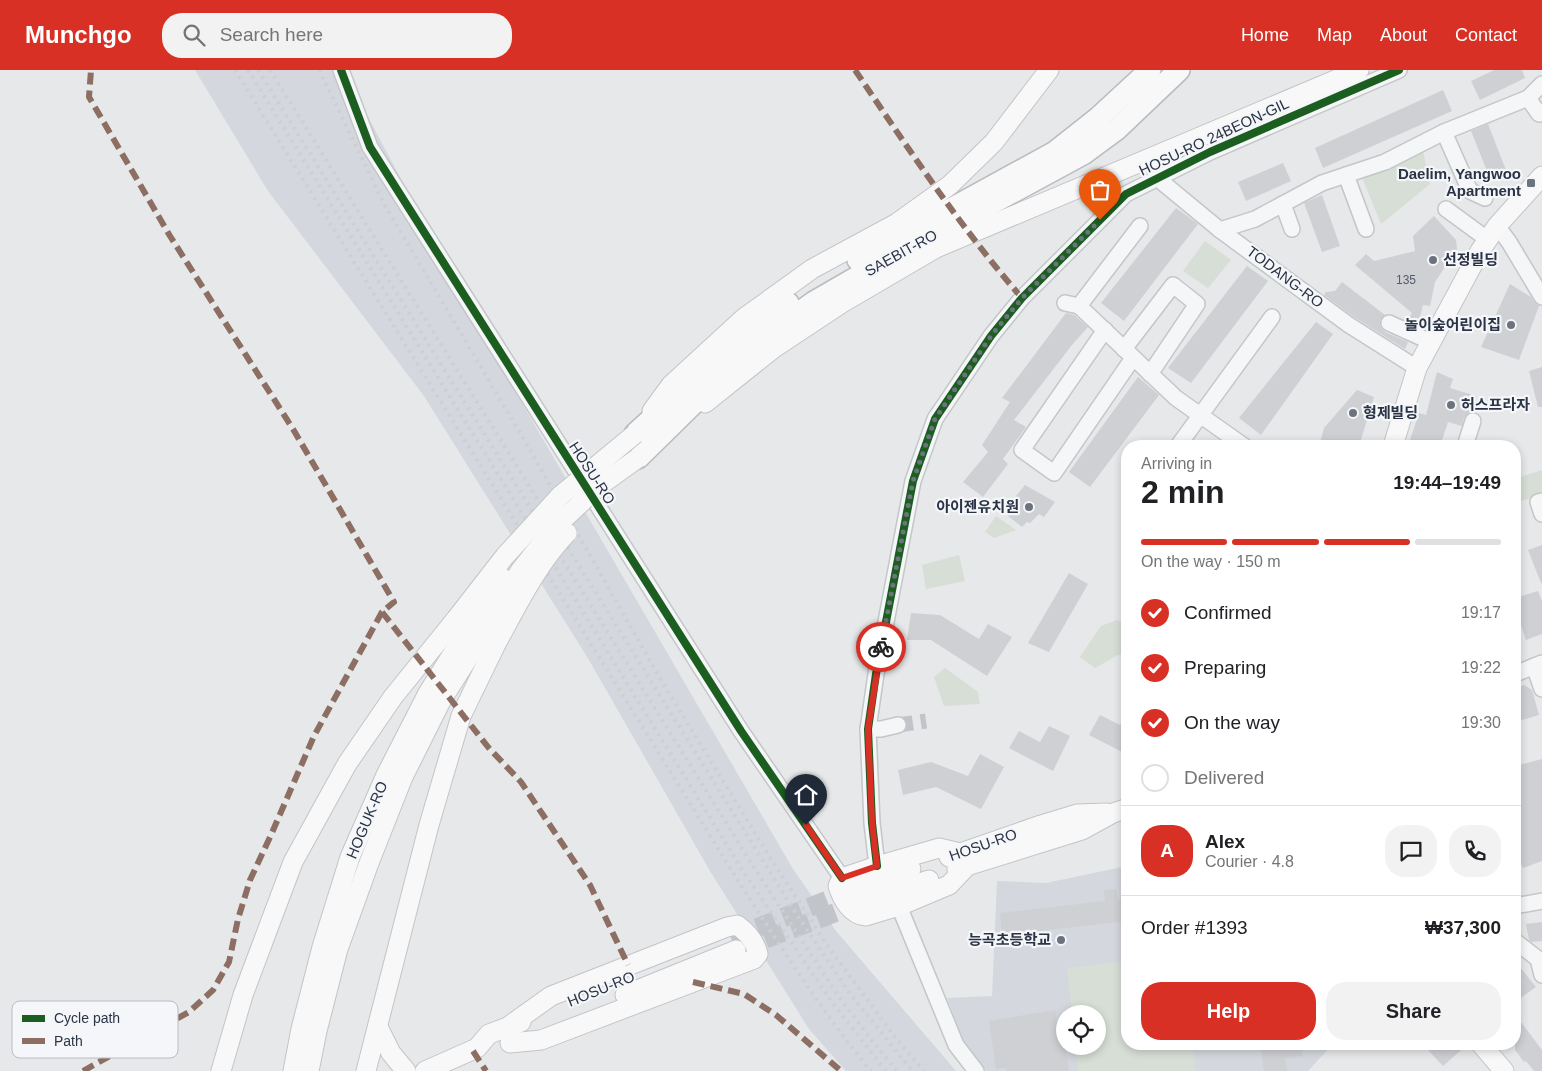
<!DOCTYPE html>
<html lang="en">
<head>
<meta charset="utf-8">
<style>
  :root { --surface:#fff; --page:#f2f2f2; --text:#202124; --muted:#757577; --line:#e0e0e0; --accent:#d93025 }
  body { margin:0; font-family:Helvetica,"Noto Sans KR",sans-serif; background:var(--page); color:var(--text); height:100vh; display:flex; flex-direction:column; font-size:19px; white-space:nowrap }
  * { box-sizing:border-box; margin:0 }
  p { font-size:16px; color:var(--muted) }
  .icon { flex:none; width:28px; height:28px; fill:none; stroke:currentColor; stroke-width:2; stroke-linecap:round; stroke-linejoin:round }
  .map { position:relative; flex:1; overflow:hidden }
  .sheet { position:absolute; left:1121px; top:370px; width:400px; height:610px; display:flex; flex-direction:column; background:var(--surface); border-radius:20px; box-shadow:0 2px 8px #0003 }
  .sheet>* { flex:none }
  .buttons { position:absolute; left:1056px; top:935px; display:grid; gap:10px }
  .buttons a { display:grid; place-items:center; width:50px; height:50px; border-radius:50%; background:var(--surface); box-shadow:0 2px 8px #0003; font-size:25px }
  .pin { position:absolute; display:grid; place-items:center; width:42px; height:42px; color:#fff; margin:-51px -21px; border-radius:50% 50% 50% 0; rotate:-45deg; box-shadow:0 0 5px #0007 }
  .pin .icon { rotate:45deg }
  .courier { position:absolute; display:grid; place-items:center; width:50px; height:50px; margin:-25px; border:4px solid #d93025; border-radius:50%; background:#fff; color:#222; box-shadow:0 1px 6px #0007 }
  .overview em { font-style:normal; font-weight:800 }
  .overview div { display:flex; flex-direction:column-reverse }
  .overview { display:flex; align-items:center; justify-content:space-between; height:85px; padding:0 20px }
  h1 { font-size:32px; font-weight:800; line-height:38px }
  .bar { display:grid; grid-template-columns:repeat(4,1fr); gap:8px 5px; align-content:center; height:60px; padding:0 20px }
  .bar i { height:6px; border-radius:4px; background:var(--line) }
  .bar .current { background:var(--accent) }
  .bar p { grid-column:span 4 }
  .line { display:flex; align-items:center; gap:12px; padding:0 20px; border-top:1px solid var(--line) }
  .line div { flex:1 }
  .round { display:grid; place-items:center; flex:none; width:52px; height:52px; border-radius:20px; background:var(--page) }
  ol { padding:0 20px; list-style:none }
  li { display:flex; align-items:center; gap:15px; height:55px }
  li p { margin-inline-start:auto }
  li .icon { padding:5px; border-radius:50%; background:var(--accent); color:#fff; stroke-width:4 }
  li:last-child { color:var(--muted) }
  li i { width:28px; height:28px; border:2px solid var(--line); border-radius:50% }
  .button { display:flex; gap:10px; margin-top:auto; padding:10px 20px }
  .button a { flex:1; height:58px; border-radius:20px; background:var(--accent); color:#fff; font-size:20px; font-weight:800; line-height:58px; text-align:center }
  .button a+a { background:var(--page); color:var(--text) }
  header { display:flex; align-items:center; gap:30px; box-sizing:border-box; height:70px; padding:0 25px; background:var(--accent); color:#fff }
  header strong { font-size:24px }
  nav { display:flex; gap:28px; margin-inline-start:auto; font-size:18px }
  .search { width:350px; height:45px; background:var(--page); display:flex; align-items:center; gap:12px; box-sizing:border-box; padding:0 18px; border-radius:20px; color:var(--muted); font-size:19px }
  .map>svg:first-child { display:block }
</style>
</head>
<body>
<header>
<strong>Munchgo</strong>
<div class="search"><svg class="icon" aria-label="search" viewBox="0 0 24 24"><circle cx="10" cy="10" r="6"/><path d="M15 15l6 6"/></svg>Search here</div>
<nav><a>Home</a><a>Map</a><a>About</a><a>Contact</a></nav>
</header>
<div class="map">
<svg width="1542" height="1001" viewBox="0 0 1542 1001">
  <rect width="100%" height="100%" fill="#e6e8ea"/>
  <!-- built -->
  <g fill="#d4d7dd" fill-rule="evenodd">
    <path d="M 195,0 L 343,0 L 502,299 L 793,799 L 836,861 L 956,1001 L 846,1001 L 809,959 L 710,801 L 589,590 L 424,326 L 268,121 Z"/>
    <path d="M 1127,796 L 1128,974 L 1333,974 L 1308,1001 L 986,1001 L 964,972 L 947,928 L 992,926 L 997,811 L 1046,813 ZM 1065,944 L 1098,944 L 1098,976 L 1065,976 Z"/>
  </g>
  <!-- green -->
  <g fill="#d6ded6">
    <path d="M 1423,81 L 1430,114 L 1381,154 L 1361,105 L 1393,97 Z"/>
    <path d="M 1205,171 L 1231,190 L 1208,218 L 1183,201 Z"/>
    <path d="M 1542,400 L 1542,424 L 1515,433 L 1515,409 Z"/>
    <path d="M 996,446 L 1016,460 L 994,468 L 985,462 Z"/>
    <path d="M 959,485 L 965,511 L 926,519 L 922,495 Z"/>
    <path d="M 1117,550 L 1127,555 L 1127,584 L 1118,585 L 1095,598 L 1080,587 L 1101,556 Z"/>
    <path d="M 945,598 L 978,622 L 980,634 L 944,636 L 934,607 Z"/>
    <path d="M 1127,891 L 1128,974 L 1193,974 L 1196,1001 L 1078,1001 L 1075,976 L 1098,976 L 1098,944 L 1072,944 L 1067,898 Z"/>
  </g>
  <!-- building -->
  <g fill="#ced0d3">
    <path d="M 1494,0 L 1522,0 L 1525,8 L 1480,30 L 1471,11 Z"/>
    <path d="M 1443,20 L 1452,41 L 1323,98 L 1315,78 Z"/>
    <path d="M 1488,54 L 1506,100 L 1489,106 L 1471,61 Z"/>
    <path d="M 1283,93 L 1291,111 L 1246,131 L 1238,112 Z"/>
    <path d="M 1322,125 L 1340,176 L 1322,182 L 1304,133 Z"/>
    <path d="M 1176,138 L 1198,154 L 1124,251 L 1101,233 Z"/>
    <path d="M 1434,146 L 1456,170 L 1457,179 L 1435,212 L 1430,236 L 1423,235 L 1418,256 L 1407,251 L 1412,243 L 1355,195 L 1366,184 L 1374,191 L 1415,181 L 1413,166 Z"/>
    <path d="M 1247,196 L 1268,211 L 1191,313 L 1168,298 Z"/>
    <path d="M 1342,212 L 1385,245 L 1380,250 L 1381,258 L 1385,262 L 1408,272 L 1405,279 L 1354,247 L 1324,225 L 1326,222 L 1335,221 Z"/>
    <path d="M 1510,214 L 1531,227 L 1534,232 L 1539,236 L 1519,290 L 1481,277 Z"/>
    <path d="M 1066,243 L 1074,245 L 1088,257 L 1072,275 L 1014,350 L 1026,357 L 1003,389 L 1008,394 L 983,427 L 963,412 L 988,382 L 982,375 L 1010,332 L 1002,328 Z"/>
    <path d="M 1316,252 L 1333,264 L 1261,365 L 1239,348 Z"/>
    <path d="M 1542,297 L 1542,337 L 1538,337 L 1529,301 Z"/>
    <path d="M 1437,302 L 1453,309 L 1450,318 L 1476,326 L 1470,342 L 1464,348 L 1462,356 L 1448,352 L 1440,376 L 1408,376 L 1419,343 L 1426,345 Z"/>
    <path d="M 1138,307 L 1159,325 L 1090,417 L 1069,402 Z"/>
    <path d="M 1357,320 L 1374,327 L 1359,376 L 1319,376 L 1324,358 Z"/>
    <path d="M 1025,415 L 1055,432 L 1044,447 L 1039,444 L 1030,453 L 1027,452 L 1022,457 L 1003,442 Z"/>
    <path d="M 1542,475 L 1542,513 L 1541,513 L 1528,480 Z"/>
    <path d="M 1069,503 L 1088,514 L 1049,582 L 1028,573 Z"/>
    <path d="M 1538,521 L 1542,531 L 1542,564 L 1526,570 L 1515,538 L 1515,528 Z"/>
    <path d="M 911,543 L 940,545 L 979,569 L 988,554 L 1012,567 L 987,606 L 931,570 L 907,570 Z"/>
    <path d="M 1524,615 L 1532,620 L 1539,645 L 1515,652 L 1515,619 Z"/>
    <path d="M 1128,641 L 1128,685 L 1089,665 L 1100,645 L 1120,655 Z"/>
    <path d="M 1049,656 L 1070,666 L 1053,701 L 1009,678 L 1019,661 L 1040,672 Z"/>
    <path d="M 980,684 L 1004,697 L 981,739 L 936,717 L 903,725 L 898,700 L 931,692 L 968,706 Z"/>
    <path d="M 1542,689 L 1542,791 L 1523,798 L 1515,784 L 1515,696 Z"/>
    <path d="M 1116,819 L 1118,830 L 1128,829 L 1128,851 L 1002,865 L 1000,843 L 1105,831 L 1104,820 Z"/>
    <path d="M 1542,852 L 1542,871 L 1531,872 L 1529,870 L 1526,854 Z"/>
    <path d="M 1515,891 L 1536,917 L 1515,932 Z"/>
    <path d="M 1055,940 L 1057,952 L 1060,952 L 1061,956 L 1063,957 L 1069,1001 L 1007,1001 L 1006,998 L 996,999 L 989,951 Z"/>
    <path d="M 1515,944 L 1542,980 L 1542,1001 L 1534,1001 L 1526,991 L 1524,992 L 1515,980 Z"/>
    <path d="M 1260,974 L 1301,974 L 1303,986 L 1285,988 L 1287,1001 L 1264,1001 Z"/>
    <path d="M 1434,974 L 1468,974 L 1443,996 L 1428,980 Z"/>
  </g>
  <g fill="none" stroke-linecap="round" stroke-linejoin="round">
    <!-- minor-tunnel -->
    <path stroke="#c1c4c9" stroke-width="15" stroke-dasharray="15 8" stroke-linecap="butt" d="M 898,655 L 926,651"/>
    <!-- major-tunnel -->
    <g stroke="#c1c4c9" stroke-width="19" stroke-dasharray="19 9" stroke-linecap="butt">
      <path d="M 731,868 L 856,819"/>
      <path d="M 739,879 L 861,833"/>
    </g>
    <defs>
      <g id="minor">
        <path d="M 341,0 L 370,77 L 741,661 L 842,808"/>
        <path d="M 1528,28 L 1539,44 L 1542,42"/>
        <path d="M 1444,62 L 1470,121 L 1485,128"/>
        <path d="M 1346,105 L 1366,159"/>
        <path d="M 1157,108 L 1220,160 L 1349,255 L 1417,298"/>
        <path d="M 1283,134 L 1292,159"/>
        <path d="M 1446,139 L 1487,169"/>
        <path d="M 1497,156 L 1509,172 L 1542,227"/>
        <path d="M 1220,160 L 1255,149 L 1322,113 L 1385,92 L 1444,62 L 1528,28 L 1542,14"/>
        <path d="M 1065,233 L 1079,236 L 1140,156"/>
        <path d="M 1079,236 L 1176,328 L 1244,376"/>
        <path d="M 1389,253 L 1431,272"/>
        <path d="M 1105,260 L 1022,380 L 1054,403 L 1133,288"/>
        <path d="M 1124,279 L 1173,215 L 1197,234 L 1150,304"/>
        <path d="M 1178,376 L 1272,247"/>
        <path d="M 1465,376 L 1473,351"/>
        <path d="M 1542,431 L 1538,432 L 1542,444"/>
        <path d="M 1534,596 L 1542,619"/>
        <path d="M 1515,604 L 1542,593"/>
        <path d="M 868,659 L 881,659 L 898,655"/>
        <path d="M 877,796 L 872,753 L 868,659 L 876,604 L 913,411 L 935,349 L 991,266 L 1022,228 L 1126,124 L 1210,82 L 1399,0"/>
        <path d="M 899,836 L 956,975 L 976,1001"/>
        <path d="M 1515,836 L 1542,831"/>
        <path d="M 1515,871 L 1538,889 L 1542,905"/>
      </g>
      <g id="major">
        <path d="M 705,333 L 774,278 L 842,233 L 936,178 L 1359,0"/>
        <path d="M 652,341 L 671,315 L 744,248 L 812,199 L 897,153 L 950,115 L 994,72 L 1049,0"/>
        <path d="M 1393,376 L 1417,298 L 1480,181 L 1497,156 L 1542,106"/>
        <path d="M 960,783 L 939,778 L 877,796 L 842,808 L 838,816 C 842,829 851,845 866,846 L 899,836 L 949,815 L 968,795"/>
        <path d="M 949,787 L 1041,755 L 1077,744 L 1107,743"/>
        <path d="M 957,799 L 1082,760 L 1113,743 L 1128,738"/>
        <path d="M 856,819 L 911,799"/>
        <path d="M 861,833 L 929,810"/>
        <path d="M 625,925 L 736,880"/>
        <path d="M 509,956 L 551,926 L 727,857 L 737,855 C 748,863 755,871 758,884 L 754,889 L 541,970 L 510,973"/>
        <path d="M 378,957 L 391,983 L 406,1001"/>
        <path d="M 1481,974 L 1504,1001"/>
        <path d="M 221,1001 L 243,925 L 293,792 L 347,694 L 393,627 L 456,549"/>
        <path d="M 293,1001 L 301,959 L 322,877 L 350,787 L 386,705 L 428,623 L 470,556"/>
        <path d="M 309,1001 L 317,961 L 338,879 L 369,793 L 403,707 L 441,631 L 484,563"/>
        <path d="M 366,1001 L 429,755 L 461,646 L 496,574"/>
        <path d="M 425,1001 L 477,978 L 489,964 L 521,952"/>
      </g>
      <g id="highway">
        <path d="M 858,190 L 1055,82 L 1098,48 L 1150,0"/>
        <path d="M 635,364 L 753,257 L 788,233"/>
        <path d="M 638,388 L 751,277 L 814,232 L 885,191 L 1083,84 L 1117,59 L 1179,0"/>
      </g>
    </defs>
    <!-- minor casing -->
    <use href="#minor" stroke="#c4c6c8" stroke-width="18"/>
    <!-- major casing -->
    <use href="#major" stroke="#c2c5c8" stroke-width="21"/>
    <!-- highway casing -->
    <use href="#highway" stroke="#b8bbbf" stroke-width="24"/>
    <!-- minor -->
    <use href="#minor" stroke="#f5f6f7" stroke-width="15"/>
    <!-- major -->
    <use href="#major" stroke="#f8f8f8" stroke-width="19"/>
    <!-- highway -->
    <use href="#highway" stroke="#f8f8f8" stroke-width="21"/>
    <!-- rail -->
    <g stroke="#cecfd2" stroke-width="4" stroke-dasharray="2.5 5" stroke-linecap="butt">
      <path d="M 235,0 L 735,806 C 778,872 820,940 871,1001"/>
      <path d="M 248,0 L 743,801 L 831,931 L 886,1001"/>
      <path d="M 258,0 L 753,796 L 839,927 L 877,977 L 897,1001"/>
      <path d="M 270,0 L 793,839 L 848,921 L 912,1001"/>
      <path d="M 319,0 L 383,132 L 526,373 L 661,610 L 771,789 L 829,878 L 895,967 L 924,1001"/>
    </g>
    <defs>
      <g id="major-bridge">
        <path d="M 456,549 L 505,486 L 561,425 L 635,364"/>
        <path d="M 470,556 L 502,508"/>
        <path d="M 484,563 L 520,501 L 555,457 L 599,416 L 638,388"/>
        <path d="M 496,574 C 517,536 537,494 567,463"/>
      </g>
    </defs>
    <!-- major-bridge casing -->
    <use href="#major-bridge" stroke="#c2c5c8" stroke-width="21" stroke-linecap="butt"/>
    <!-- major-bridge -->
    <use href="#major-bridge" stroke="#f8f8f8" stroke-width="19"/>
    <!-- quiet -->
    <g stroke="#8d6e63" stroke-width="6" stroke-dasharray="12 6" stroke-linecap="butt">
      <path d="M 855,0 C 908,78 960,157 1022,228"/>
      <path d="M 382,542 L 488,677 L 521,712 L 590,815 L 628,895"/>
      <path d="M 693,912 L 744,924 L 776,945 L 841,1001"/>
      <path d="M 473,981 L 486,1001"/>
      <path d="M 83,1001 L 189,942 L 213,920 L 229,892 L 238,849 L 250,810 L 271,765 L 314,666 L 382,542 L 394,532 L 293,359 L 170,166 L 89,27 L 91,0"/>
    </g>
    <defs>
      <g id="cycleway">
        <path d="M 341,0 L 370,77 L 741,661 L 842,808"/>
        <path d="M 877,796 L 872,753 L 868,659 L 876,604 L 913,411 L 935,349 L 991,266 L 1022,228 L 1126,124 L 1210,82 L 1399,0"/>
      </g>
    </defs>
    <!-- cycleway casing -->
    <use href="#cycleway" stroke="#f4f6f9" stroke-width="11"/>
    <!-- cycleway -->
    <use href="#cycleway" stroke="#1b5e20" stroke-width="8"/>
  </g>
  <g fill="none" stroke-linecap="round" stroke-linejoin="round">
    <!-- done -->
    <path stroke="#6c737f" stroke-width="5" stroke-dasharray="0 9" d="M 881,577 L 913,411 L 935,349 L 991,266 L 1022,228 L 1100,150"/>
    <!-- route -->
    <path stroke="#d93025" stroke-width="6" d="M 806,755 L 842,808 L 877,796 L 872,752 L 868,659 L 881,577"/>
  </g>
  <!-- markers -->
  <g fill="#6c737f" stroke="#f4f6f9" stroke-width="2">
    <rect x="1526" y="108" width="10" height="10" rx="2.5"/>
    <circle cx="1433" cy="190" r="5"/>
    <circle cx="1511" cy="255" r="5"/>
    <circle cx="1451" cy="335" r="5"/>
    <circle cx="1353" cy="343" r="5"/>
    <circle cx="1029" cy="437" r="5"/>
    <circle cx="1061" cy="870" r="5"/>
  </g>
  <g text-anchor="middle" stroke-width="4.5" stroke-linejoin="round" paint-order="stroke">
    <!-- number labels -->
    <g font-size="12" fill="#545c69">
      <text x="1406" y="214">135</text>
    </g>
    <!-- street labels -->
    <g font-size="15" fill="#2b3445" stroke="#f4f6f9">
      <text transform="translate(1214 67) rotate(-25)" y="5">HOSU-RO 24BEON-GIL</text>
      <text transform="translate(901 183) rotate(-29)" y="5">SAEBIT-RO</text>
      <text transform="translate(1285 207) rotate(37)" y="5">TODANG-RO</text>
      <text transform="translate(592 403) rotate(57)" y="5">HOSU-RO</text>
      <text transform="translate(367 750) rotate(-67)" y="5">HOGUK-RO</text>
      <text transform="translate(983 775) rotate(-19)" y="5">HOSU-RO</text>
      <text transform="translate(601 919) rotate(-22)" y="5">HOSU-RO</text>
    </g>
    <!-- poi labels -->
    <g font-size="15" font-weight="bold" fill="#2b3445" stroke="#f4f6f9" text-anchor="end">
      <text x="1521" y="109">Daelim, Yangwoo<tspan x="1521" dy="17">Apartment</tspan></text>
      <text x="1443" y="195" text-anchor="start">선정빌딩</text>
      <text x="1501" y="260">놀이숲어린이집</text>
      <text x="1461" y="340" text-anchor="start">허스프라자</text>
      <text x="1363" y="348" text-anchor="start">형제빌딩</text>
      <text x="1019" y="442">아이젠유치원</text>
      <text x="1051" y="875">능곡초등학교</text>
    </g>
  </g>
  <!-- legend -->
  <rect x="12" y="931" width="166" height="57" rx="8" fill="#f4f6f9" stroke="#b8bcc3" stroke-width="1"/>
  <rect x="22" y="945" width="23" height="7" fill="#1b5e20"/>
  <rect x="22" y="968" width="23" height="6" fill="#8d6e63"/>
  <g font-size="14" fill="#2b3445">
    <text x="54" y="953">Cycle path</text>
    <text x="54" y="976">Path</text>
  </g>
</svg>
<div class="buttons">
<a><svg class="icon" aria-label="locate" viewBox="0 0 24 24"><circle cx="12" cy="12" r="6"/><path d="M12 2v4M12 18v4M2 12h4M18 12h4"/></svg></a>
</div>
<div class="pin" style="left:1100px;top:150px;background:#ea580c"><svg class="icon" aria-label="bag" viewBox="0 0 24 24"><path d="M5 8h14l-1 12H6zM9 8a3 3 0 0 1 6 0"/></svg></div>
<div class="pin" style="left:806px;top:755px;background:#1f2937"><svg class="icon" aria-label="home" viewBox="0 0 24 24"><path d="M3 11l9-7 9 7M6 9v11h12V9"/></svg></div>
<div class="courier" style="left:881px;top:577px"><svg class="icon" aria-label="bike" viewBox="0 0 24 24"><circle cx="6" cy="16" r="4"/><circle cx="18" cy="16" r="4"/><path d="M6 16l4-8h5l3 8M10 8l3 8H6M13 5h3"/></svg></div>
<section class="sheet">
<div class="overview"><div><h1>2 min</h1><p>Arriving in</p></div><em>19:44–19:49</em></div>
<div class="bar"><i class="current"></i><i class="current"></i><i class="current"></i><i></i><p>On the way · 150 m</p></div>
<ol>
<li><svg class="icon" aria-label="check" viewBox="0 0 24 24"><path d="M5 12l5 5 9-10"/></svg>Confirmed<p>19:17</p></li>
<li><svg class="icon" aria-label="check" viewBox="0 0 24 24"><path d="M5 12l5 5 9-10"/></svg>Preparing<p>19:22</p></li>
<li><svg class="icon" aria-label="check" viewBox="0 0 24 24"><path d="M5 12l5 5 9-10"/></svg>On the way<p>19:30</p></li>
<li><i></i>Delivered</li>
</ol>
<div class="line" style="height:90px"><b class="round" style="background:var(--accent);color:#fff">A</b><div><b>Alex</b><p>Courier · 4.8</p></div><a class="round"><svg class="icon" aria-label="chat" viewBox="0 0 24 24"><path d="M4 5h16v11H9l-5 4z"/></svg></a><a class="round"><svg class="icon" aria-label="phone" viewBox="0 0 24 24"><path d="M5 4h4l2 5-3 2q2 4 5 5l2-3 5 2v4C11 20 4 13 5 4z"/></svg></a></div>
<div class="line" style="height:65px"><div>Order #1393</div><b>₩37,300</b></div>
<div class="button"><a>Help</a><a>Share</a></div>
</section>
</div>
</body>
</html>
